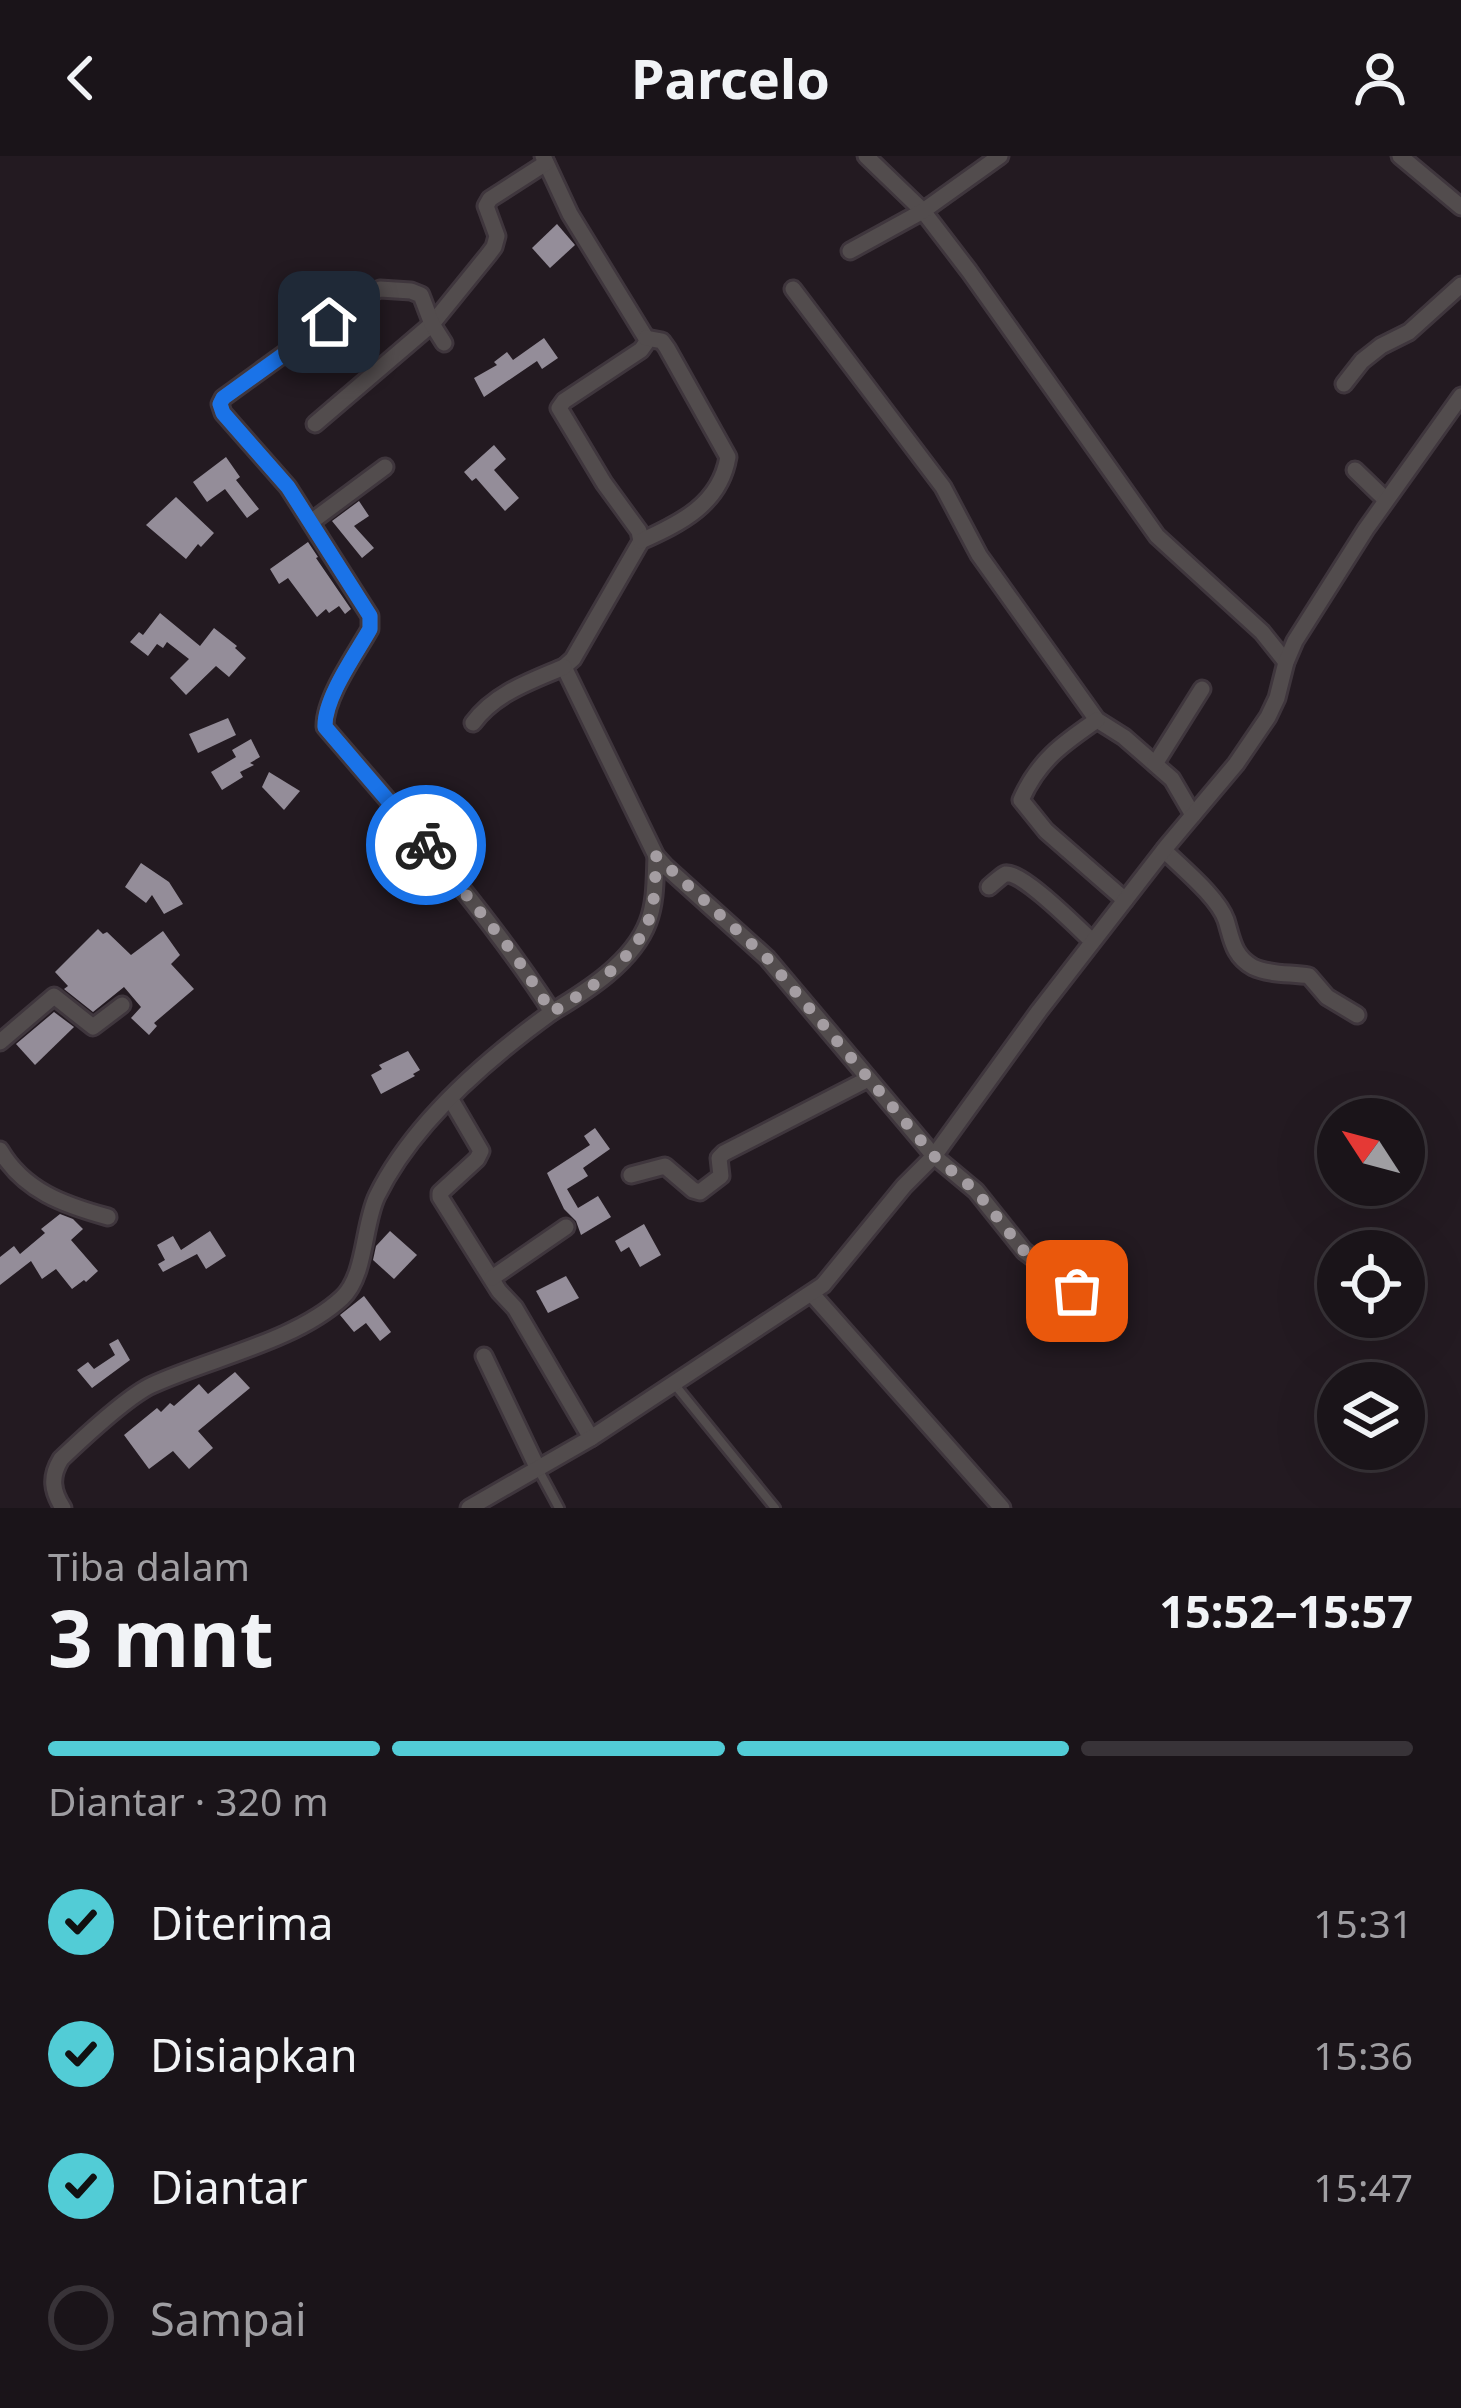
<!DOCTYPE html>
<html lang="id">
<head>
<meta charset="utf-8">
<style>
  :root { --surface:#1a1419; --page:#272126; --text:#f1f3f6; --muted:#9f9ea2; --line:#383338; --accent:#52ccd6 }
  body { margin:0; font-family:"Noto Sans",sans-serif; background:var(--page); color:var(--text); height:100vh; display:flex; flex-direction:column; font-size:45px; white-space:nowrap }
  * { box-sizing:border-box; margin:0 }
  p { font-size:39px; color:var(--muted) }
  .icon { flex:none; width:66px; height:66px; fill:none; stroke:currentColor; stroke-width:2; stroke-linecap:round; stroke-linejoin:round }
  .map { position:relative; height:1352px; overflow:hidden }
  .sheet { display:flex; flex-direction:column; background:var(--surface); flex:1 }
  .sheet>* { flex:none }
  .needle { width:78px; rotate:306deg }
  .buttons { position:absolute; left:1317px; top:942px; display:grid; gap:24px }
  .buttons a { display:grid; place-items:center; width:108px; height:108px; border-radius:50%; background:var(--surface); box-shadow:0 12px 48px #0002,0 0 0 3px var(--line); font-size:60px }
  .pin { position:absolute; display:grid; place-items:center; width:102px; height:102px; color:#fff; margin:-51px; border-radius:24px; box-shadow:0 6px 18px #0006 }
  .courier { position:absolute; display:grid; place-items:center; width:120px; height:120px; margin:-60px; border:9px solid #1a73e8; border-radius:50%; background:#fff; color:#222; box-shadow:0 3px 15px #0007 }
  .head em { font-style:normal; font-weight:700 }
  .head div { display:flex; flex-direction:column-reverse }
  .head { display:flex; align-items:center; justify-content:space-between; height:204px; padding:0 48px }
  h1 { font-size:78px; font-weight:700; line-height:90px }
  .bar { display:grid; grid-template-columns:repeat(4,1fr); gap:18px 12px; align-content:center; height:144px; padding:0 48px }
  .bar i { height:15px; border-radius:9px; background:var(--line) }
  .bar .selected { background:var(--accent) }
  .bar p { grid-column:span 4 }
  ol { padding:0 48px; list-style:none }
  li { display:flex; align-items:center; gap:36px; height:132px }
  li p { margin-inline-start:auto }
  li .icon { padding:12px; border-radius:50%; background:var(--accent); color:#111; stroke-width:4 }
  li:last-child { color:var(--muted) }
  li i { width:66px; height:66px; border:6px solid var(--line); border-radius:50% }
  header { display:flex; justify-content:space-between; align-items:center; height:156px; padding:0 48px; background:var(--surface); font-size:54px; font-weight:700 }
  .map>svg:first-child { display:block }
</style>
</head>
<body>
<header><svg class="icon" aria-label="back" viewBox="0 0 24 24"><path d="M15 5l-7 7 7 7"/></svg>Parcelo<svg class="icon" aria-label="person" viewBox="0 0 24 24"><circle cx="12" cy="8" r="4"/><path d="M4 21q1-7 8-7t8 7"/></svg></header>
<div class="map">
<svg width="1461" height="1352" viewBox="0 0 1461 1352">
  <rect width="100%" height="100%" fill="#231a21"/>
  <!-- building -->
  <g fill="#948d99">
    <path d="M 557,68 L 575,89 L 550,112 L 532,92 Z"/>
    <path d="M 544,182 L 558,202 L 542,213 L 537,205 L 484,241 L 474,222 L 497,209 L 494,206 L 507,196 L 513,204 Z"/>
    <path d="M 494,289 L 506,303 L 494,314 L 519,342 L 505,355 L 476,322 L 472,325 L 464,316 Z"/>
    <path d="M 226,301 L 240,321 L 236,324 L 259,353 L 247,362 L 225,333 L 207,346 L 193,326 Z"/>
    <path d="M 176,341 L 214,377 L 201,391 L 198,388 L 186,403 L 146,369 Z"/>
    <path d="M 359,345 L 369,360 L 354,370 L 374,392 L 362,402 L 332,365 Z"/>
    <path d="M 308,386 L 318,401 L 316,402 L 351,453 L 345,458 L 339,450 L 329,457 L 326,453 L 317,461 L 288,422 L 279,428 L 270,413 Z"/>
    <path d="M 160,457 L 200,490 L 214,472 L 237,490 L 235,492 L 246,502 L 229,521 L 216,510 L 186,539 L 170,522 L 189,503 L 167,486 L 163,492 L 157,488 L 148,500 L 130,486 L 139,476 L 143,479 Z"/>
    <path d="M 228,562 L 236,579 L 198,597 L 189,578 Z"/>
    <path d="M 251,583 L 260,601 L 250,607 L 254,609 L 240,616 L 243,621 L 222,634 L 211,616 L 236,601 L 232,594 Z"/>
    <path d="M 269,616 L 300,635 L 284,654 L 262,631 Z"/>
    <path d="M 141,707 L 169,726 L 183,748 L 164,758 L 152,739 L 146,747 L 125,731 Z"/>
    <path d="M 98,773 L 103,778 L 107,776 L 131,799 L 163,775 L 180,799 L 171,808 L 194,833 L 154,867 L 157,870 L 149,879 L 131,862 L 141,851 L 124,831 L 93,856 L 64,833 L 68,830 L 55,816 Z"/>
    <path d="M 54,856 L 74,871 L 35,909 L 16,888 Z"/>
    <path d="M 408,895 L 420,914 L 413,918 L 415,920 L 381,938 L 371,919 L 382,913 L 379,909 Z"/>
    <path d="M 595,972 L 610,993 L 583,1012 L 588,1020 L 567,1033 L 578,1052 L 598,1040 L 611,1061 L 581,1079 L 576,1065 L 564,1053 L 547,1017 L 590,989 L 584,980 Z"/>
    <path d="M 60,1058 L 73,1063 L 83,1073 L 71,1084 L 98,1115 L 86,1126 L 84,1124 L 72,1133 L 56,1113 L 42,1123 L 31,1105 L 0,1129 L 0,1101 L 14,1090 L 20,1098 L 45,1077 L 41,1073 Z"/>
    <path d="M 644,1068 L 661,1099 L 640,1111 L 629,1091 L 621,1096 L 615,1085 Z"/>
    <path d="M 210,1075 L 226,1100 L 206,1113 L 197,1098 L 163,1116 L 158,1108 L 165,1104 L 157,1089 L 173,1080 L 181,1094 Z"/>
    <path d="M 390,1075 L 417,1099 L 394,1123 L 373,1104 L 376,1090 Z"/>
    <path d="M 566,1120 L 579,1142 L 548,1157 L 536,1135 Z"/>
    <path d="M 364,1140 L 391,1176 L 380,1185 L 366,1167 L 354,1176 L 340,1159 Z"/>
    <path d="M 118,1183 L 130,1204 L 92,1232 L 77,1214 L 88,1206 L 94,1213 L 115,1199 L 109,1188 Z"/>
    <path d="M 235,1216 L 250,1232 L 198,1275 L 213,1292 L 189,1313 L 173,1295 L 149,1313 L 124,1279 L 157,1252 L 161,1256 L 170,1247 L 174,1250 L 199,1228 L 208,1238 Z"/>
  </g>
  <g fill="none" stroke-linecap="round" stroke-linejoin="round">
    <defs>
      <g id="lane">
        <path d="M 675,1229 L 775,1352"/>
        <path d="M 538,1313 L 559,1352"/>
      </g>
      <g id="street">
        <path d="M 543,0 L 570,58 L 646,182 L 646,187 L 641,194 L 564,245 L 559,252 L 604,327 L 639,375 L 641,385 L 573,503 L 564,511 L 656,700 L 665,710 L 767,802 L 934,1000 L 976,1035 L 1024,1095 L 1077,1135 L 1094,1154"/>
        <path d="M 866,0 L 923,55 L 969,115 L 1157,380 L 1262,476 L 1286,506"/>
        <path d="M 1400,0 L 1461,51"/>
        <path d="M 850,95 L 923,55 L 1000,0"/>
        <path d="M 793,133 L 943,331 L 979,399 L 1097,564 L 1124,581 L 1172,623 L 1193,659"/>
        <path d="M 1344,228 L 1362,205 L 1381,190 L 1409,176 L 1461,129"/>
        <path d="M 315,268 L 432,168 L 488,99 L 494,91 L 497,80 L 486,50 L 490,43 L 546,7"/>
        <path d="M 1355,314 L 1386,344"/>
        <path d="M 311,366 L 385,311"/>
        <path d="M 641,385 C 681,367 720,348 728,301 L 667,192 L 662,185 L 646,182"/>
        <path d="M 1097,564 C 1062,588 1038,605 1021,644 L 1046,675 L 1125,744"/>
        <path d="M 473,567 C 495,537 531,525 564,511"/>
        <path d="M 1155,608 L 1202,533"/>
        <path d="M 1164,694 C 1182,712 1218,741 1226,764 C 1232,783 1233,800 1253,811 C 1270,819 1291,817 1309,820 L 1327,841 L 1357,859"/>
        <path d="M 989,731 C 990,730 1004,718 1005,718 C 1021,714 1079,773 1092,785"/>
        <path d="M 552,856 C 587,835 633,806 648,766 C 656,745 655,721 656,700"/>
        <path d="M 0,886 L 54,840 L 93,871 L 122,849"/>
        <path d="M 450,942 L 481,995 L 477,1003 L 440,1037 L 440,1041 L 499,1135 L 515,1152 L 591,1282"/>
        <path d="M 0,994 C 24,1035 64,1049 108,1061"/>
        <path d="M 631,1019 L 665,1010 L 693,1034 L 700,1036 L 721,1020 L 719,1002 L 724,997 L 868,923"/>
        <path d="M 492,1122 L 566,1071"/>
        <path d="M 812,1138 L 1002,1352"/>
        <path d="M 484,1200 L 538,1313"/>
        <path d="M 63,1352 C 52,1335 50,1321 61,1303 C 82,1283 128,1240 152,1229 C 211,1202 296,1185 342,1142 C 366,1120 363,1069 377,1040 C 413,966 487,903 552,856 C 486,754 404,663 325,571 C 324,542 356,498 370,473 L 370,460 L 288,331 L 223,257 L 220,248 L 223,242 L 364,140 L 380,133 L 411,135 L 421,139 L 432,168 L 444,187"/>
        <path d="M 469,1352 L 591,1282 L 823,1129 L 904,1030 L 934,1000 L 1039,855 L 1167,690 L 1236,608 L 1268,561 L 1277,542 L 1286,506 L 1295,485 L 1366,373 L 1461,240"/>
      </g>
    </defs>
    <!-- lane casing -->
    <use href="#lane" stroke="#3f363d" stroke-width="14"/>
    <!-- street casing -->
    <use href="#street" stroke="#3f363d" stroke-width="21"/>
    <!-- lane -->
    <use href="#lane" stroke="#524c4d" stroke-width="8"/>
    <!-- street -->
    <use href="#street" stroke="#524c4d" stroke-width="15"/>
  </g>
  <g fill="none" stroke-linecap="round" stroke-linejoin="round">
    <!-- done -->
    <path stroke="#a49da2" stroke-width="12" stroke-dasharray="0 21.6" d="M 426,689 L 514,798 L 552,856 C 587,835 632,806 648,766 C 656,745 655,721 656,700 L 767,802 L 934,1000 L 976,1035 L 1024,1095 L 1077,1135"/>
    <!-- route -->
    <path stroke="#1a73e8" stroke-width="15" d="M 329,166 L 223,242 L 220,248 L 223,257 L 288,331 L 370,460 L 370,473 C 356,498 324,542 325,571 L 426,689"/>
  </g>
</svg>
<div class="buttons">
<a><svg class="needle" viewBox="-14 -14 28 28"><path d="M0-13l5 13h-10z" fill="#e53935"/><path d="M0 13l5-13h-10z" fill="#9f9ea2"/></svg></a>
<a><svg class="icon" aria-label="locate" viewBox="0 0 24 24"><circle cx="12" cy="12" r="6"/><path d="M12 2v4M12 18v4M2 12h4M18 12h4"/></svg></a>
<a><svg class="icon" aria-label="layers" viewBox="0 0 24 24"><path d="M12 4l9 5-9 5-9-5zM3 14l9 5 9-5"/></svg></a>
</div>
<div class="pin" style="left:1077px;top:1135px;background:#ea580c"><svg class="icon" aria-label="bag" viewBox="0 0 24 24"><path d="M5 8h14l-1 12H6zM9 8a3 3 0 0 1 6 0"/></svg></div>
<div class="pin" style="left:329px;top:166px;background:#1f2937"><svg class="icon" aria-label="home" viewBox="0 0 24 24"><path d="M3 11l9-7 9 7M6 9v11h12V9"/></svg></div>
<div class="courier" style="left:426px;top:689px"><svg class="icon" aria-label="bike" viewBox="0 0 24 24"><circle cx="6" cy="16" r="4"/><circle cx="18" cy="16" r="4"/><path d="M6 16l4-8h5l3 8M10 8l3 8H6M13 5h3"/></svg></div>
</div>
<section class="sheet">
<div class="head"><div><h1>3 mnt</h1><p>Tiba dalam</p></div><em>15:52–15:57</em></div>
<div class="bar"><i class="selected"></i><i class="selected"></i><i class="selected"></i><i></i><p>Diantar · 320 m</p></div>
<ol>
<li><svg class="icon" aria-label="check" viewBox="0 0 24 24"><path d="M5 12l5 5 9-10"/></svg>Diterima<p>15:31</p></li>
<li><svg class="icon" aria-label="check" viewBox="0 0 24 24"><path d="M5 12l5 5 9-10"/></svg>Disiapkan<p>15:36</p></li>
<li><svg class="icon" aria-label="check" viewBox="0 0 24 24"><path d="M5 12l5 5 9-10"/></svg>Diantar<p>15:47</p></li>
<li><i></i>Sampai</li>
</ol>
</section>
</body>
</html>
